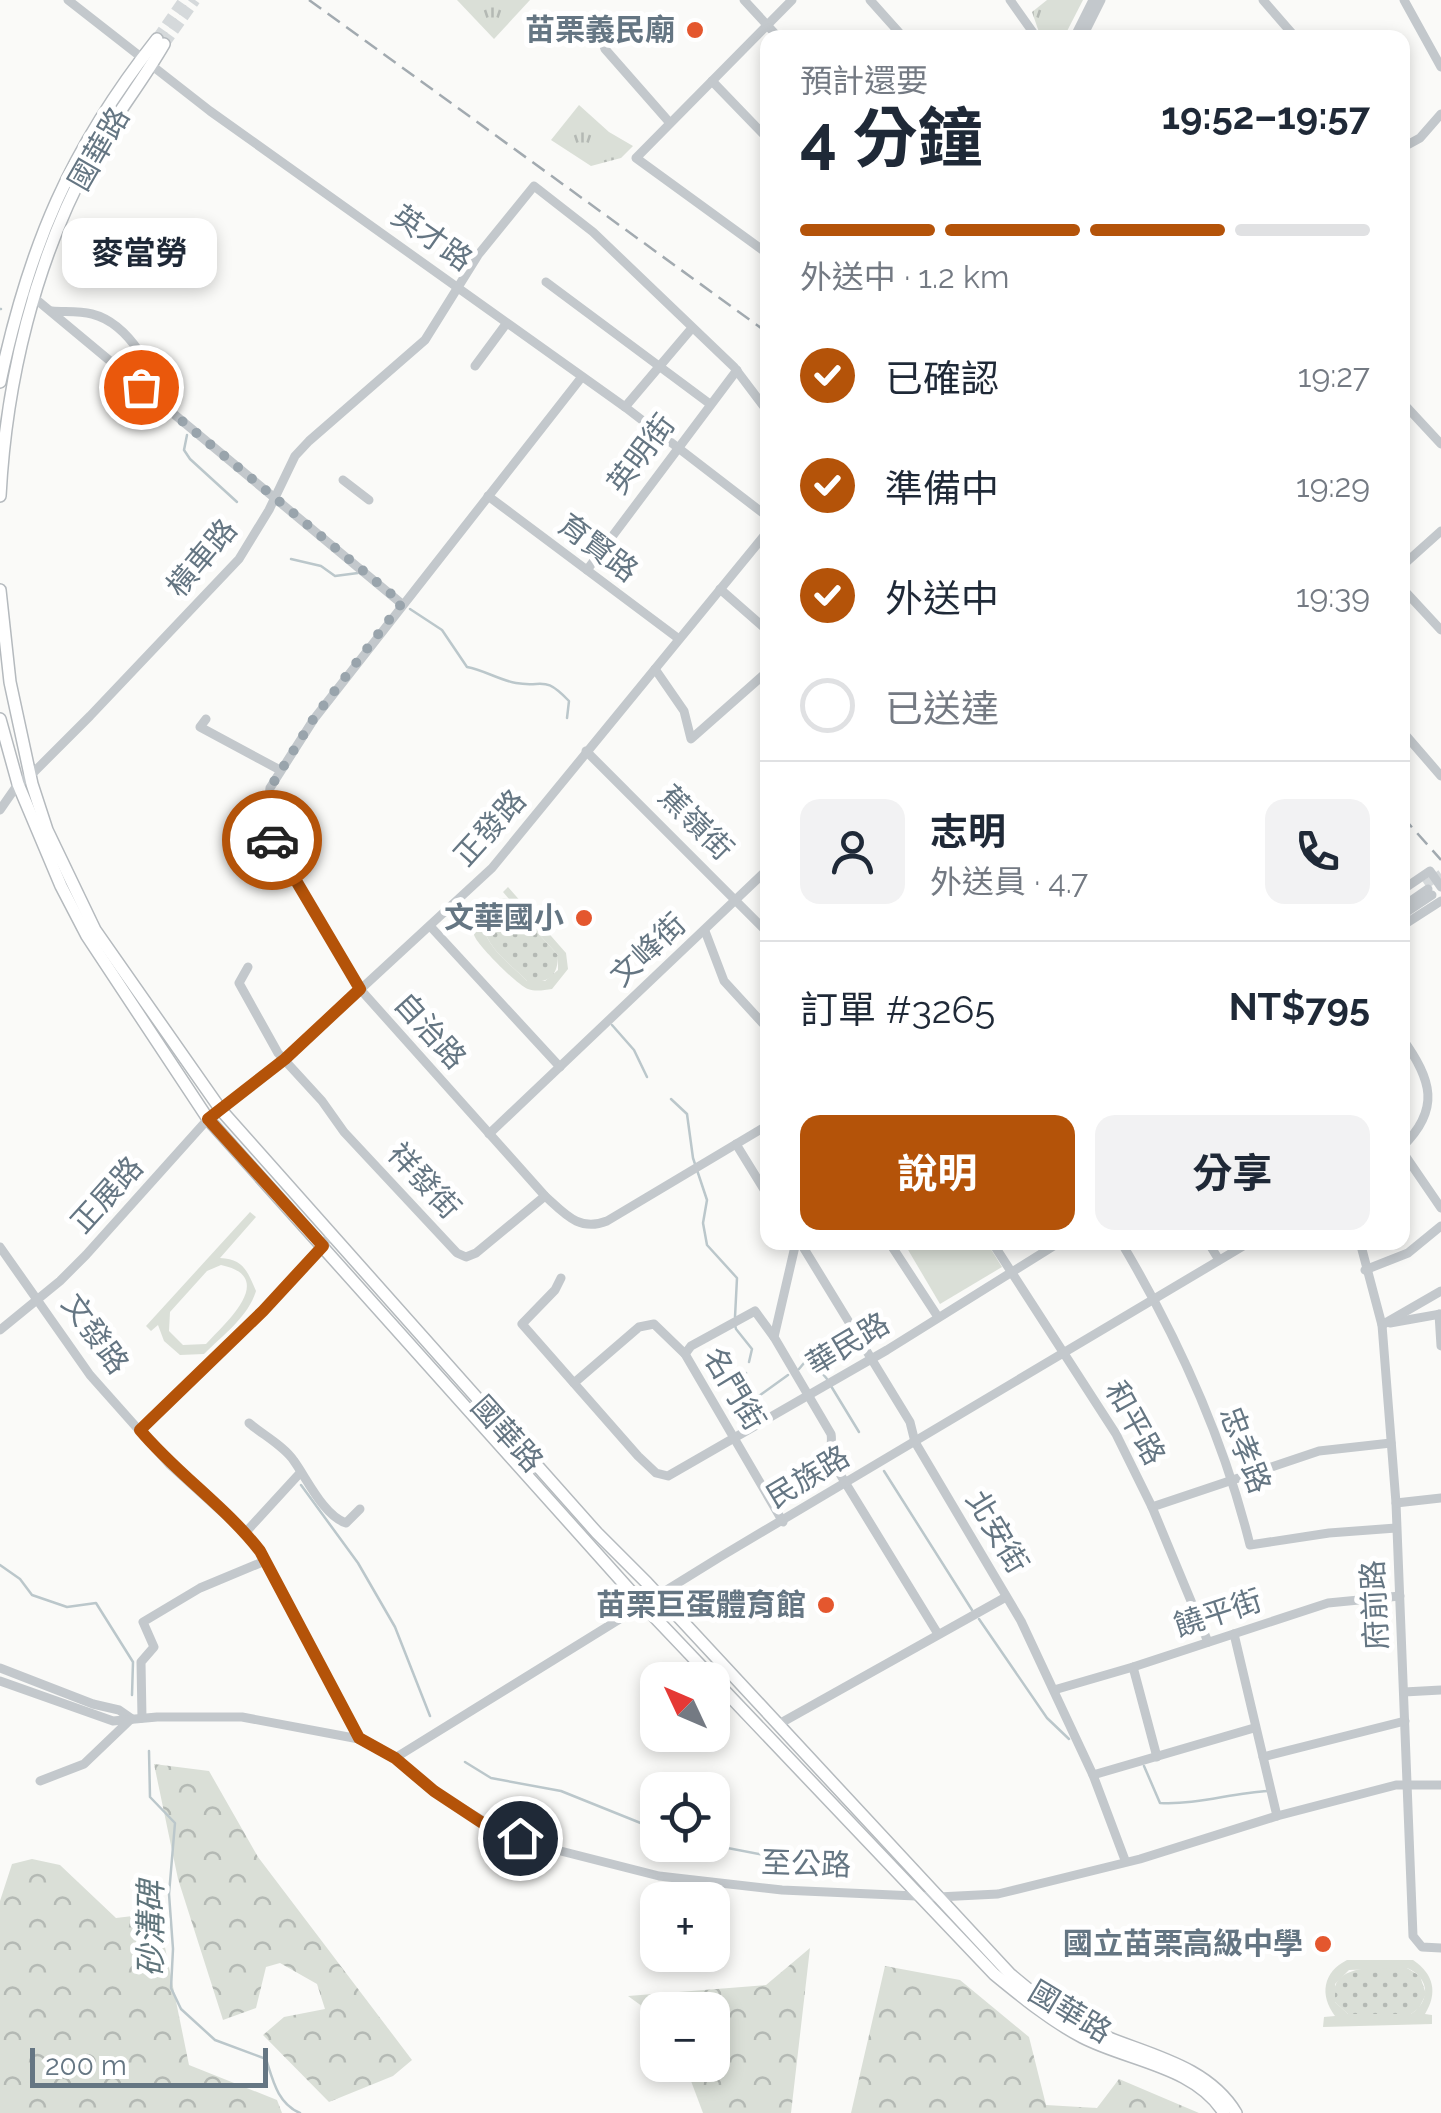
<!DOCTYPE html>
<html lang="zh-TW">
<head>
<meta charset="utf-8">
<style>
  :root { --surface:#fff; --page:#f2f2f3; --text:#1f2937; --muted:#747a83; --line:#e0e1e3; --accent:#b45309 }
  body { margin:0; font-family:Raleway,"Noto Sans TC",sans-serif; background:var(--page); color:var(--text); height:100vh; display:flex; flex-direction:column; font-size:38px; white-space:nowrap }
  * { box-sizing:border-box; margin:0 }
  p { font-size:32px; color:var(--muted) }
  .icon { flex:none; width:55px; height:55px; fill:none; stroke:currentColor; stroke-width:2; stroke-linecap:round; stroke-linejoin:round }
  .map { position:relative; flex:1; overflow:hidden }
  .sheet { position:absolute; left:760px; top:30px; width:650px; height:1220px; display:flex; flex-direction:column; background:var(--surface); border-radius:20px; box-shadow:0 5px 15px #0003 }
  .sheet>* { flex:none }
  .needle { width:65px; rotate:314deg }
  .tools { position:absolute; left:640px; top:1662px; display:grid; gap:20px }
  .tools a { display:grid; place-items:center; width:90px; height:90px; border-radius:20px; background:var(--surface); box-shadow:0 5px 15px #0003; font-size:50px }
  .scale { position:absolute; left:30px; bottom:25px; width:238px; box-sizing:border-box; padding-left:10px; border:5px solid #657683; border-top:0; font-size:28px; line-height:35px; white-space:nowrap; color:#657683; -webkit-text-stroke:8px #fff; paint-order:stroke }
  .pin { position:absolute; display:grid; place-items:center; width:85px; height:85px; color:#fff; margin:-42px; border:5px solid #fff; border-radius:50%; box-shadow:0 2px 10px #0007 }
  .courier { position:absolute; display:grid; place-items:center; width:100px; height:100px; margin:-50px; border:8px solid #b45309; border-radius:50%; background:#fff; color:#222; box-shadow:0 2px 12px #0007 }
  .bubble { position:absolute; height:70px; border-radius:20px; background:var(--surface); box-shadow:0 5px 15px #0003; font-size:32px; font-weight:700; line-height:70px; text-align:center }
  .headline em { font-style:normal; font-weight:700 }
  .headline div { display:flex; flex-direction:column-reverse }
  .headline { display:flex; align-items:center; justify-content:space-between; height:170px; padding:0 40px }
  h1 { font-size:65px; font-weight:700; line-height:75px }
  .bar { display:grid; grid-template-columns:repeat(4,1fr); gap:15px 10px; align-content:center; height:120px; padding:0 40px }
  .bar i { height:12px; border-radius:8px; background:var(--line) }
  .bar .selected { background:var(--accent) }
  .bar p { grid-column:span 4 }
  .line { display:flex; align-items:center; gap:25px; padding:0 40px; border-top:2px solid var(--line) }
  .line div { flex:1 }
  .round { display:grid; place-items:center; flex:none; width:105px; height:105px; border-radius:20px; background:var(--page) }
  ol { padding:0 40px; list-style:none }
  li { display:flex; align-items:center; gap:30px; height:110px }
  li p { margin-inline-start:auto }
  li .icon { padding:10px; border-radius:50%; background:var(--accent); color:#fff; stroke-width:4 }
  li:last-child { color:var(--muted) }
  li i { width:55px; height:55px; border:5px solid var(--line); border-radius:50% }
  .button { display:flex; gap:20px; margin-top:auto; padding:20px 40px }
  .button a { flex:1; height:115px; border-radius:20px; background:var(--accent); color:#fff; font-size:40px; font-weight:700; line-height:115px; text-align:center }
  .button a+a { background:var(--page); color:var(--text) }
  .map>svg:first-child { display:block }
</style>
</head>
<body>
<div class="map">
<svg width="1441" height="2113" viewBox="0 0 1441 2113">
  <defs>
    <pattern id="grass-dots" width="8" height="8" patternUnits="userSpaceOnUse" patternTransform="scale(2.5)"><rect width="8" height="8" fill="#dadfd7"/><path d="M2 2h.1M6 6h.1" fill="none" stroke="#b4b9b4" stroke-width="1.8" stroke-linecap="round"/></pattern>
    <pattern id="forest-crowns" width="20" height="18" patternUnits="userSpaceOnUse" patternTransform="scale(2.5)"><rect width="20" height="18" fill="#dadfd7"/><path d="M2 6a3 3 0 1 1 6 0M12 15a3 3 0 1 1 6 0" fill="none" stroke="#b4b9b4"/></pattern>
    <pattern id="park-tufts" width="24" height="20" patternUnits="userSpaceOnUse" patternTransform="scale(2.5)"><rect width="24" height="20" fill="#dadfd7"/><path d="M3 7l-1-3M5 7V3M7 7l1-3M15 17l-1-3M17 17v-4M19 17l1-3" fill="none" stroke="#b4b9b4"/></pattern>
  </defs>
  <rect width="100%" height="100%" fill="#fafaf8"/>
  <!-- grass -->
  <g fill="url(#grass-dots)">
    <path d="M 500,905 L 515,908 L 558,955 C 558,976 549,984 527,981 C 509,962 473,939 487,910 Z"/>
    <path d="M 1407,1968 L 1420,1976 L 1426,1994 L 1419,2008 L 1411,2014 L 1348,2014 L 1335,2002 C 1326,1962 1381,1967 1407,1968 Z"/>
  </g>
  <!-- forest -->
  <g fill="url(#forest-crowns)">
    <path d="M 154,1764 L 209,1771 L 258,1857 L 412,2060 L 393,2076 L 329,2102 L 263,2035 L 284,2017 L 325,2009 L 317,1984 L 280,1963 L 266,1967 L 256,2008 L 223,2020 L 178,1879 Z"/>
    <path d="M 32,1859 L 60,1865 L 116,1918 L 158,1913 L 189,2065 L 277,2100 L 282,2113 L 0,2113 L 0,1901 L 12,1864 Z"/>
    <path d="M 810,1948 L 791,2113 L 703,2113 L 685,2065 L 712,2065 L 712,2010 L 658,2010 L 657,2017 L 628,1996 L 766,1985 Z"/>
    <path d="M 885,1966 L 960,1980 L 1029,2037 L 1046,2105 L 1097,2108 L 1119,2079 L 1199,2113 L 851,2113 Z"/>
  </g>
  <!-- park -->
  <g fill="url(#park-tufts)">
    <path d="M 457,0 L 530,0 L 494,39 Z"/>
    <path d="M 1047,0 L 1083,0 L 1064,37 L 1040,35 L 1032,12 Z"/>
    <path d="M 579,105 L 609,132 L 633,146 L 621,158 L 591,166 L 551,140 Z"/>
  </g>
  <!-- garden -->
  <g fill="#dadfd7" fill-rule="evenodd">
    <path d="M 508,887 L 566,953 L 568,969 L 552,989 C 544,990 536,992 528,989 C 517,985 483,950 476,939 C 463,916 487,896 509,899 L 503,892 ZM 508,906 L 515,908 L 558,955 L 558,970 L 545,981 L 527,981 C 509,962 473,939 487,910 Z"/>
    <path d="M 250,1212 L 256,1217 L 220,1258 C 243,1259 247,1270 256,1291 C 248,1317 223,1335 204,1354 L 180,1355 L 164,1341 L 158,1325 L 151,1331 L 146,1326 ZM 221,1265 C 279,1277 224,1324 206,1344 L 183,1345 L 169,1331 L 170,1312 L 207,1271 Z"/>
    <path d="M 904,1243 L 987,1243 L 1002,1267 L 940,1304 Z"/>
    <path d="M 1347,1960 L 1413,1960 C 1434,1974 1438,1993 1425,2014 L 1432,2015 L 1432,2024 L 1323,2027 L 1324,2017 L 1335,2016 C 1319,1995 1323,1972 1347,1960 ZM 1407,1968 C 1430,1978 1431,2001 1411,2014 L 1348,2014 L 1335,2002 L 1335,1984 L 1349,1970 Z"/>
  </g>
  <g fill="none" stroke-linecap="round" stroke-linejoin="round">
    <!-- stream -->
    <g stroke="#bbc7cb" stroke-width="2.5">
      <path d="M 0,309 L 1,309"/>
      <path d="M 187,435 L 184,450 L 190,459 L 237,502"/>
      <path d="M 291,559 L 321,566 L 335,576 L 358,573"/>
      <path d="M 410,609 L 442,630 L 467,667 C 484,670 499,680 516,683 C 544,688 543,674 569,701 L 567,718"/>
      <path d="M 612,1025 L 634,1050 L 647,1077"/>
      <path d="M 671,1099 L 687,1114 L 693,1158 L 707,1200 L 703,1223 L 707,1245 L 737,1278 L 735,1317"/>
      <path d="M 735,1325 L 736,1329 L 752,1349 L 749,1362"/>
      <path d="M 799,1369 L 809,1357 L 827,1379"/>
      <path d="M 746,1373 L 739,1403 L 745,1406 L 788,1375"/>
      <path d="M 831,1386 L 859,1432"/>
      <path d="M 884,1471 L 972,1610"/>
      <path d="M 301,1485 L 358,1563 L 395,1627 L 430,1716"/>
      <path d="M 0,1565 L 20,1579 L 32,1595 L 67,1607 L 96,1603 L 133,1662 L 132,1695"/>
      <path d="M 979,1619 L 1047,1718 L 1069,1739"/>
      <path d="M 149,1751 L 150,1797 L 175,1823 L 169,1894 L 173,1949 L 171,1988 L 181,2009 L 215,2040 L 266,2059 C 273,2081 278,2104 300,2113"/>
      <path d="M 465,1762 L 491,1778 L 561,1791 L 658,1830"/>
      <path d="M 1144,1766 L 1160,1803 C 1197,1805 1231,1793 1268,1791"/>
      <path d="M 712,1845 L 779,1858"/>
    </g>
    <!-- minor-tunnel -->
    <path stroke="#d5d9db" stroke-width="9" stroke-dasharray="9 4.5" stroke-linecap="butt" d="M 1425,885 L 1441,874"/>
    <!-- major-tunnel -->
    <g stroke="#d5d9db" stroke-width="11" stroke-dasharray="11 5.5" stroke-linecap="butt">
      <path d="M 157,39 L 184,0"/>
      <path d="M 164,44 L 195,0"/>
    </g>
    <defs>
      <g id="major">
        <path d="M 0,382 C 29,246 70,149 157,39"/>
        <path d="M 0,496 C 6,381 35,261 90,160 C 112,119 141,84 164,44"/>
        <path d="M 0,590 L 10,682 L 32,784 L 47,830 L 95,930 L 221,1110 L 597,1533 L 647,1583 L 1010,1974 C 1035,1995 1061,2017 1092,2031 C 1142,2054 1206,2063 1236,2113"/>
        <path d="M 0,719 L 18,784 L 61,886 L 87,936 L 208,1119 L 643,1605 L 994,1974 C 1022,1997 1050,2020 1082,2037 C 1128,2061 1195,2066 1224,2113"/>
      </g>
    </defs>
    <!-- major casing -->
    <use href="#major" stroke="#b5babe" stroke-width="14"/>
    <!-- minor -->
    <g stroke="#c3c8cc" stroke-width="9">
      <path d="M 68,0 L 210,111 L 625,407 L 768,517"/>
      <path d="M 744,0 L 779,38"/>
      <path d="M 870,0 L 904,38"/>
      <path d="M 1010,0 L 1037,38"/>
      <path d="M 1263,0 L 1296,38"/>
      <path d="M 1404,0 L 1441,67"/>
      <path d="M 1074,38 L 1093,0"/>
      <path d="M 1082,38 L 1101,0"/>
      <path d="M 603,43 L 605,49 L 670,123"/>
      <path d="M 712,81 L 768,139"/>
      <path d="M 1402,138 L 1409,144 L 1420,138 L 1441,114"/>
      <path d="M 768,254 L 636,158 L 792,0"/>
      <path d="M 546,282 L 710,404"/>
      <path d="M 32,296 L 402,604"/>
      <path d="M 52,311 C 65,312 79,311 92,314 C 132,324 154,375 169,410"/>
      <path d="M 475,366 L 506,324"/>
      <path d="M 581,378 L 314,719 L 270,788 L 267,810 L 271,837 L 360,989 L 545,1196 C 565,1214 579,1232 607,1221 L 768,1125"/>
      <path d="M 1402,402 L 1441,444"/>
      <path d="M 625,407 L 692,328"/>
      <path d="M 343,480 L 369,500"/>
      <path d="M 488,496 L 679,639"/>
      <path d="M 1402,566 L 1441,531"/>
      <path d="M 587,570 L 737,370"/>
      <path d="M 1402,588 L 1441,630"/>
      <path d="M 720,589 L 768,631"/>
      <path d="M 655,669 L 684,711 L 691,739 L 768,671"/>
      <path d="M 206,719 L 200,727 L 280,770"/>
      <path d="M 1402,731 L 1441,776"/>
      <path d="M 586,751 L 768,933"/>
      <path d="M 0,810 L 18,784 L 32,774 L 90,716 L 239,559 L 269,510 L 295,456 L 309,441 L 425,340 L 478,255 L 534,186 L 593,232 L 734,367 L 768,412"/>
      <path d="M 1402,890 L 1430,871 L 1441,887"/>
      <path d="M 1402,907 L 1428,889"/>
      <path d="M 1402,915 L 1432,895"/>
      <path d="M 430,926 L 560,1067"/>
      <path d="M 1402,926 L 1441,901"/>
      <path d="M 705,931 L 724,981 L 768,1029"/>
      <path d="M 248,967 L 239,983 L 278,1053 L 322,1101 L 344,1132 L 457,1253 L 466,1257 L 476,1253 L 545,1196"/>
      <path d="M 1402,1038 C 1432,1080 1441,1109 1402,1147"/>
      <path d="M 489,1134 L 768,869"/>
      <path d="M 736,1144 L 768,1196"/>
      <path d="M 1402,1151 L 1441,1208"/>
      <path d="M 796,1242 L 774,1337 L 831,1434 C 833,1444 828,1450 832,1461 L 938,1634"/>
      <path d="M 800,1242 L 910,1422 L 915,1442 L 1021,1621 L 1093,1775 L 1125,1860"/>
      <path d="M 889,1242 L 938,1317"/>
      <path d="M 992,1242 L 1116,1434 L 1152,1507 L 1208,1642"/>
      <path d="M 1121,1242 C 1177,1336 1224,1440 1250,1545 L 1329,1533 L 1396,1528"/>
      <path d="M 1208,1242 L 1219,1260"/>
      <path d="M 1360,1242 L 1382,1325 L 1396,1503 L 1413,1936 L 1422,1947 L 1441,1948"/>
      <path d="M 0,1247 L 90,1375 L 170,1465 L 245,1533 L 259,1551 L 359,1739"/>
      <path d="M 1365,1270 L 1408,1253 L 1441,1226"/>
      <path d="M 561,1278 L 555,1290 L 522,1324 L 638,1456 L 656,1473 L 668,1476 L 887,1350 L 1060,1242"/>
      <path d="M 1439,1314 L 1441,1346"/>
      <path d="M 1390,1323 L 1441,1314"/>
      <path d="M 1382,1325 L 1441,1291"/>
      <path d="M 0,1330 L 60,1281 L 86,1255 L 208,1119 L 285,1059 L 492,868 L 768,531"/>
      <path d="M 685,1354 L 691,1346 L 755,1311 L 774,1337"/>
      <path d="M 574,1383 L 639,1327 L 654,1324 L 685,1354 L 783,1522"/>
      <path d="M 249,1423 C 263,1435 284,1446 294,1461 C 307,1479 324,1516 346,1523 L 360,1509"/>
      <path d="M 140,1430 L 263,1311 L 331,1235"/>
      <path d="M 1396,1503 L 1441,1498"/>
      <path d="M 1152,1507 L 1319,1451 L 1391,1443"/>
      <path d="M 245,1533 L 300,1473"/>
      <path d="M 1234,1634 L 1277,1816"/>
      <path d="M 1133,1667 L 1157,1757"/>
      <path d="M 0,1668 L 93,1704 L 119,1710 L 132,1719"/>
      <path d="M 0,1681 L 113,1721 L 157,1717 L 242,1717 L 359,1739 L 395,1758 L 434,1791 L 500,1831 L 541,1846 L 659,1876 L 782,1890 L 938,1897 L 998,1894 L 1140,1859 L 1277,1816 L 1396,1785 L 1441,1785"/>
      <path d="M 1054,1690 L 1133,1667 L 1328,1603 L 1400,1596"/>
      <path d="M 1404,1692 L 1441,1690"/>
      <path d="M 142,1718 L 141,1662 L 154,1647 L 143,1622 L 200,1588 L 265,1561"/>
      <path d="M 779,1724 L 1006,1597"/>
      <path d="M 1263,1757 L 1405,1721"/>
      <path d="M 395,1758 L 720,1557 L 1250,1242"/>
      <path d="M 1093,1775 L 1254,1728"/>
      <path d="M 40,1781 L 84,1764 L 131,1719"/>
    </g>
    <!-- major -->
    <use href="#major" stroke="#fff" stroke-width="11"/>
    <!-- rail -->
    <g stroke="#a2aab0" stroke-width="2.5" stroke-dasharray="15 8" stroke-linecap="butt">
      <path d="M 309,0 L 768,333"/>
      <path d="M 1402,816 L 1441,860"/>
    </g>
  </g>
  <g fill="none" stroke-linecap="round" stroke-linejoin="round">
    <!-- done -->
    <path stroke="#99a4ac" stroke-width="10" stroke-dasharray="0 18" d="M 141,387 L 402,603 L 314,718 L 270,788 L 267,810 L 272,840"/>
    <!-- route -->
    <path stroke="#b45309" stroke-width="12" d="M 272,840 L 360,989 L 285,1059 L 208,1119 L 323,1246 L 263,1311 L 140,1430 C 177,1474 225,1506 260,1551 L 359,1738 L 395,1758 L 434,1791 L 484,1824 L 520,1838"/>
  </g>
  <!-- markers -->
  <g fill="#e4572e" stroke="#fff" stroke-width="4">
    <circle cx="695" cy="30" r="10"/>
    <circle cx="584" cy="918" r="10"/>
    <circle cx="826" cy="1605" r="10"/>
    <circle cx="1323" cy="1944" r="10"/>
  </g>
  <g text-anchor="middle" stroke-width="10" stroke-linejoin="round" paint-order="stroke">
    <!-- poi labels -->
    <g font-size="30" font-weight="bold" fill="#657683" stroke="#fff" text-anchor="end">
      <text x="675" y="40">苗栗義民廟</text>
      <text x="564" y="928">文華國小</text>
      <text x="806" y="1615">苗栗巨蛋體育館</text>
      <text x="1303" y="1954">國立苗栗高級中學</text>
    </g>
    <!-- street labels -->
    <g font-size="30" fill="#657683" stroke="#fff">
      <text transform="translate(99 149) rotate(-60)" y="10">國華路</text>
      <text transform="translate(432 238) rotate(35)" y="10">英才路</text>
      <text transform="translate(641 454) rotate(-53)" y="10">英明街</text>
      <text transform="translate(598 548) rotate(37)" y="10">育賢路</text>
      <text transform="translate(202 558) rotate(-50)" y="10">橫車路</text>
      <text transform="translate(696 823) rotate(45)" y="10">蕉嶺街</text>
      <text transform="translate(490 828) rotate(-48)" y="10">正發路</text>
      <text transform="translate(648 950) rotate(-43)" y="10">文峰街</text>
      <text transform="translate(430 1031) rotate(48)" y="10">自治路</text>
      <text transform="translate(424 1181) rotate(47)" y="10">祥發街</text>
      <text transform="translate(107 1195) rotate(-48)" y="10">正展路</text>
      <text transform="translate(95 1334) rotate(54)" y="10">文發路</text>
      <text transform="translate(848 1344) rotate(-31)" y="10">華民路</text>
      <text transform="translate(734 1389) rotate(59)" y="10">名門街</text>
      <text transform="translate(1135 1423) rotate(61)" y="10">和平路</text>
      <text transform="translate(507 1434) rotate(48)" y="10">國華路</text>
      <text transform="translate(1245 1450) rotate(69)" y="10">忠孝路</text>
      <text transform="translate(808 1477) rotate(-31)" y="10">民族路</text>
      <text transform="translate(997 1532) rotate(59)" y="10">北安街</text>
      <text transform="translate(1375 1605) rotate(-93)" y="10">府前路</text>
      <text transform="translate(1218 1613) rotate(-18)" y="10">饒平街</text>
      <text transform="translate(806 1864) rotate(2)" y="10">至公路</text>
      <text transform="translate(1070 2012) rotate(31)" y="10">國華路</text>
    </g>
    <!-- water labels -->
    <g font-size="32" font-style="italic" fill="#60757c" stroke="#fff">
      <text transform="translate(151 1929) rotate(-90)" y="11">砂溝碑</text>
    </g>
  </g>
</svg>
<div class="tools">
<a><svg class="needle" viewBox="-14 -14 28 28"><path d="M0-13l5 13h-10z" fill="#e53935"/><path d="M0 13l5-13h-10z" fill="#747a83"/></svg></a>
<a><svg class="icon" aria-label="locate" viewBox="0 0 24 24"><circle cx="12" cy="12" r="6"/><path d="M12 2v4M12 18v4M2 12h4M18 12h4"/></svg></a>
<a>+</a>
<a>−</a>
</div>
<div class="scale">200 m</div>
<div class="pin" style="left:141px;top:387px;background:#ea580c"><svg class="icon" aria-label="bag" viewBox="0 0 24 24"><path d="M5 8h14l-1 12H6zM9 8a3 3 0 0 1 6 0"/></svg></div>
<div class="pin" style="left:520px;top:1838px;background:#1f2937"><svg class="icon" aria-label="home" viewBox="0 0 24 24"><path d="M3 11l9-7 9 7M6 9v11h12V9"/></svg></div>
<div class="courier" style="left:272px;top:840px"><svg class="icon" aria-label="car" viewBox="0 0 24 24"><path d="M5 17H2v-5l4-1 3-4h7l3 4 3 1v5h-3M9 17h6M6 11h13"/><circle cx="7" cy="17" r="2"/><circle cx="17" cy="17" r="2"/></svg></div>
<div class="bubble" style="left:62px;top:218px;width:155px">麥當勞</div>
<section class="sheet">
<div class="headline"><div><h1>4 分鐘</h1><p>預計還要</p></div><em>19:52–19:57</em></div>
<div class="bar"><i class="selected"></i><i class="selected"></i><i class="selected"></i><i></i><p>外送中 · 1.2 km</p></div>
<ol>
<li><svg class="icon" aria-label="check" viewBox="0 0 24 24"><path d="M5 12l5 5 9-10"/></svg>已確認<p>19:27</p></li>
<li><svg class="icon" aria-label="check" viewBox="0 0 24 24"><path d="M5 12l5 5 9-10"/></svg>準備中<p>19:29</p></li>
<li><svg class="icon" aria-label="check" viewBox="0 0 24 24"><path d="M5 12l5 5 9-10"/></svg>外送中<p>19:39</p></li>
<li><i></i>已送達</li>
</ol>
<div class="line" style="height:180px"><a class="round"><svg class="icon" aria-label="person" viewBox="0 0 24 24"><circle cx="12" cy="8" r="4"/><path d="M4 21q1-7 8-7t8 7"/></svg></a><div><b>志明</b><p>外送員 · 4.7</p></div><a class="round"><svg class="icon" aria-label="phone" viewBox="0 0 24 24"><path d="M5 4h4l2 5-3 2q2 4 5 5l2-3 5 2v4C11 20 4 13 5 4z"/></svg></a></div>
<div class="line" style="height:130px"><div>訂單 #3265</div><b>NT$795</b></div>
<div class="button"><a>說明</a><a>分享</a></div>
</section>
</div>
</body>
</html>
